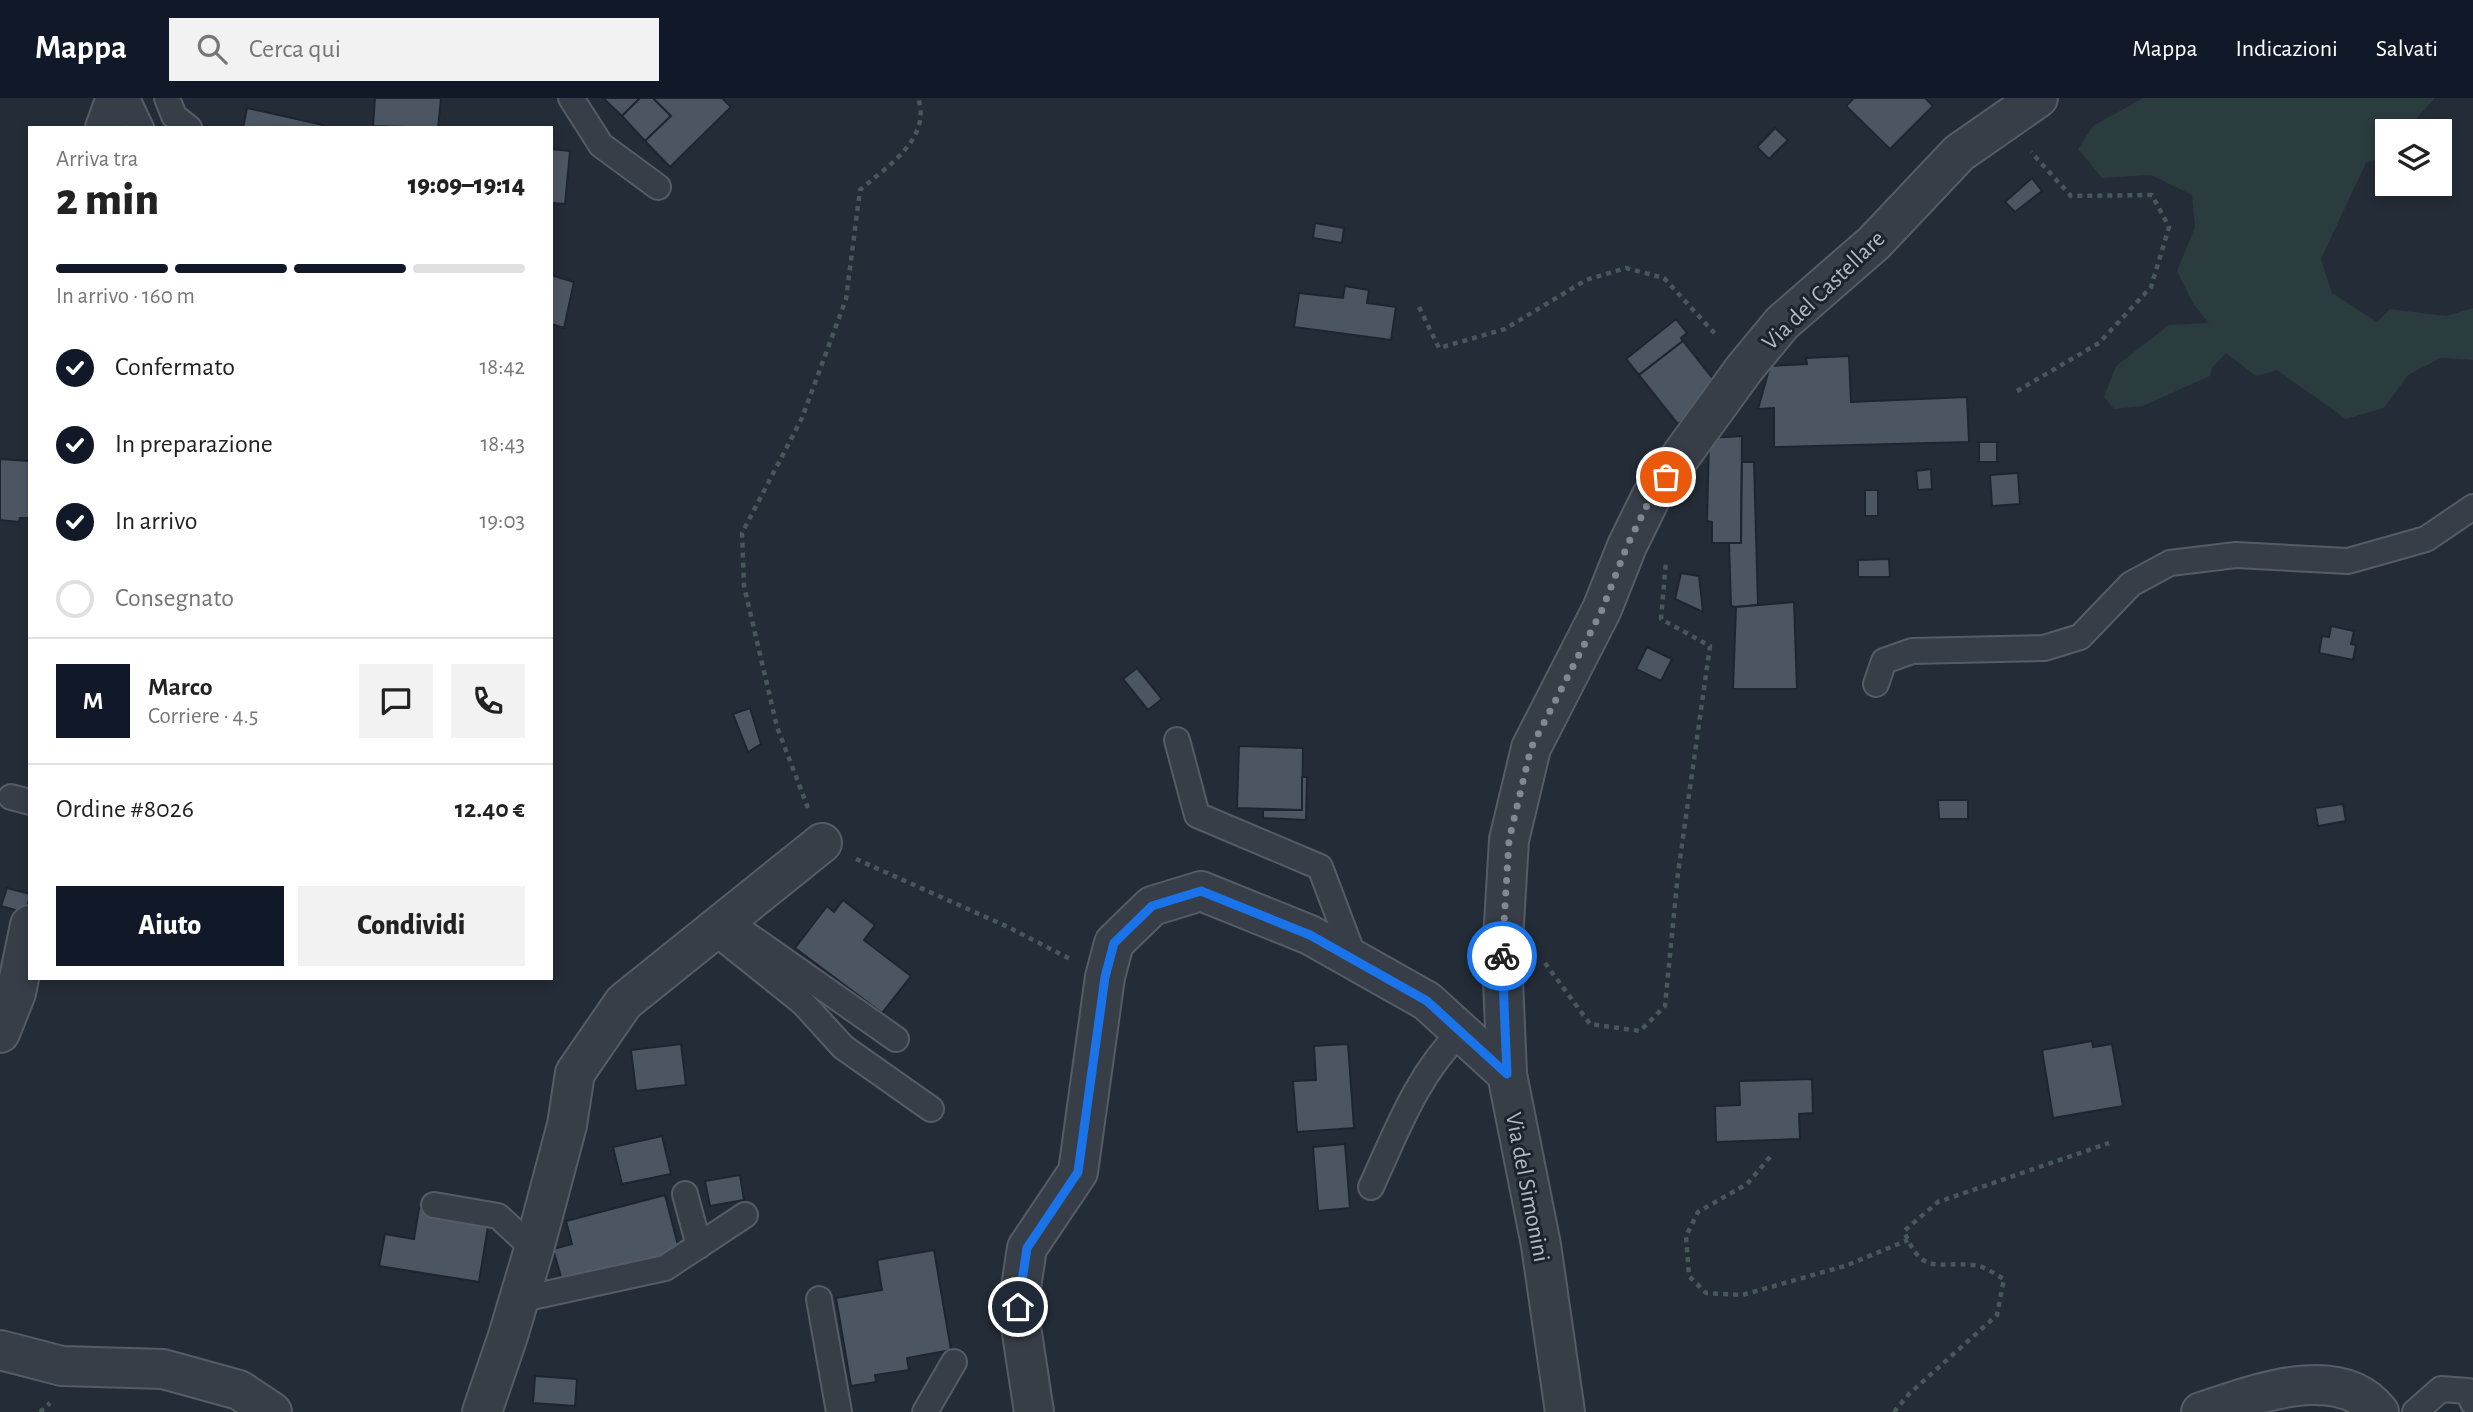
<!DOCTYPE html>
<html lang="it">
<head>
<meta charset="utf-8">
<style>
  :root { --surface:#fff; --page:#f2f2f2; --text:#222; --muted:#767676; --line:#e0e0e0; --accent:#111827 }
  body { margin:0; font-family:"Alegreya Sans",sans-serif; background:var(--page); color:var(--text); height:100vh; display:flex; flex-direction:column; font-size:26px; white-space:nowrap }
  * { box-sizing:border-box; margin:0 }
  p { font-size:23px; color:var(--muted) }
  .icon { flex:none; width:38px; height:38px; fill:none; stroke:currentColor; stroke-width:2; stroke-linecap:round; stroke-linejoin:round }
  .map { position:relative; flex:1; overflow:hidden }
  .sheet { position:absolute; left:28px; top:28px; width:525px; height:854px; display:flex; flex-direction:column; background:var(--surface); border-radius:0px; box-shadow:0 4px 10px #0003 }
  .sheet>* { flex:none }
  .controls { position:absolute; left:2375px; top:21px; display:grid; gap:14px }
  .controls a { display:grid; place-items:center; width:77px; height:77px; border-radius:0px; background:var(--surface); box-shadow:0 4px 10px #0003; font-size:35px }
  .pin { position:absolute; display:grid; place-items:center; width:60px; height:60px; color:#fff; margin:-30px; border:4px solid #fff; border-radius:50%; box-shadow:0 2px 7px #0007 }
  .courier { position:absolute; display:grid; place-items:center; width:70px; height:70px; margin:-35px; border:5px solid #1a73e8; border-radius:50%; background:#fff; color:#222; box-shadow:0 2px 9px #0007 }
  .headline em { font-style:normal; font-weight:800 }
  .headline div { display:flex; flex-direction:column-reverse }
  .headline { display:flex; align-items:center; justify-content:space-between; height:119px; padding:0 28px }
  h1 { font-size:46px; font-weight:800; line-height:52px }
  .bar { display:grid; grid-template-columns:repeat(4,1fr); gap:10px 7px; align-content:center; height:84px; padding:0 28px }
  .bar i { height:9px; border-radius:5px; background:var(--line) }
  .bar .current { background:var(--accent) }
  .bar p { grid-column:span 4 }
  .line { display:flex; align-items:center; gap:18px; padding:0 28px; border-top:2px solid var(--line) }
  .line div { flex:1 }
  .round { display:grid; place-items:center; flex:none; width:74px; height:74px; border-radius:0px; background:var(--page) }
  ol { padding:0 28px; list-style:none }
  li { display:flex; align-items:center; gap:21px; height:77px }
  li p { margin-inline-start:auto }
  li .icon { padding:7px; border-radius:50%; background:var(--accent); color:#fff; stroke-width:4 }
  li:last-child { color:var(--muted) }
  li i { width:38px; height:38px; border:4px solid var(--line); border-radius:50% }
  .action { display:flex; gap:14px; margin-top:auto; padding:14px 28px }
  .action a { flex:1; height:80px; border-radius:0px; background:var(--accent); color:#fff; font-size:28px; font-weight:800; line-height:80px; text-align:center }
  .action a+a { background:var(--page); color:var(--text) }
  header { display:flex; align-items:center; gap:42px; box-sizing:border-box; height:98px; padding:0 35px; background:var(--accent); color:#fff }
  header strong { font-size:33px }
  nav { display:flex; gap:38px; margin-inline-start:auto; font-size:24px }
  .search { width:490px; height:63px; background:var(--page); display:flex; align-items:center; gap:18px; box-sizing:border-box; padding:0 24px; border-radius:0px; color:var(--muted); font-size:26px }
  .map>svg:first-child { display:block }
</style>
</head>
<body>
<header>
<strong>Mappa</strong>
<div class="search"><svg class="icon" aria-label="search" viewBox="0 0 24 24"><circle cx="10" cy="10" r="6"/><path d="M15 15l6 6"/></svg>Cerca qui</div>
<nav><a>Mappa</a><a>Indicazioni</a><a>Salvati</a></nav>
</header>
<div class="map">
<svg width="2473" height="1314" viewBox="0 0 2473 1314">
  <rect width="100%" height="100%" fill="#242c37"/>
  <!-- green -->
  <path fill="#2a3c3d" d="M 2143,0 L 2435,0 L 2405,33 L 2387,33 L 2387,59 L 2366,65 L 2321,161 L 2332,195 L 2377,224 L 2390,211 L 2446,218 L 2473,210 L 2473,262 L 2441,260 L 2408,277 L 2384,310 L 2346,321 L 2277,272 L 2256,278 L 2226,255 L 2212,270 L 2210,278 L 2143,308 L 2114,311 L 2104,299 L 2116,268 L 2169,227 L 2209,225 L 2194,207 L 2177,173 L 2195,129 L 2192,97 L 2151,77 L 2102,80 L 2078,51 L 2093,28 Z"/>
  <!-- building -->
  <g fill="#4c5663" stroke="#1e252f" stroke-width="2">
    <path d="M 375,0 L 441,0 L 438,30 L 373,28 Z"/>
    <path d="M 603,0 L 640,0 L 622,18 Z"/>
    <path d="M 640,0 L 653,0 L 671,18 L 645,43 L 622,18 Z"/>
    <path d="M 653,0 L 722,0 L 731,9 L 670,69 L 645,43 L 671,18 Z"/>
    <path d="M 1854,0 L 1925,0 L 1933,8 L 1890,51 L 1846,8 Z"/>
    <path d="M 247,10 L 323,27 L 323,30 L 243,30 Z"/>
    <path d="M 1775,30 L 1788,42 L 1769,61 L 1757,49 Z"/>
    <path d="M 551,51 L 570,53 L 565,106 L 551,105 Z"/>
    <path d="M 2032,80 L 2042,93 L 2015,114 L 2005,104 Z"/>
    <path d="M 1315,125 L 1344,130 L 1342,145 L 1313,140 Z"/>
    <path d="M 551,177 L 574,184 L 564,230 L 551,226 Z"/>
    <path d="M 1345,188 L 1369,192 L 1367,205 L 1396,209 L 1391,242 L 1294,229 L 1299,195 L 1343,200 Z"/>
    <path d="M 1676,221 L 1687,235 L 1681,240 L 1683,243 L 1639,277 L 1626,261 Z"/>
    <path d="M 1683,243 L 1721,291 L 1678,326 L 1639,277 Z"/>
    <path d="M 1849,258 L 1851,304 L 1967,299 L 1969,344 L 1774,349 L 1774,310 L 1758,311 L 1770,268 L 1807,266 L 1806,260 Z"/>
    <path d="M 1742,338 L 1741,445 L 1712,445 L 1712,424 L 1707,423 L 1709,340 Z"/>
    <rect x="1979" y="344" width="18" height="20"/>
    <path d="M 0,361 L 30,363 L 30,420 L 20,420 L 19,424 L 0,422 Z"/>
    <path d="M 1742,364 L 1754,364 L 1758,507 L 1736,509 L 1731,508 L 1729,445 L 1741,445 Z"/>
    <path d="M 1931,371 L 1932,391 L 1918,392 L 1916,373 Z"/>
    <path d="M 2018,375 L 2020,406 L 1992,408 L 1990,377 Z"/>
    <rect x="1865" y="392" width="13" height="26"/>
    <path d="M 1889,461 L 1890,479 L 1858,479 L 1858,462 Z"/>
    <path d="M 1681,475 L 1699,478 L 1703,514 L 1675,501 Z"/>
    <path d="M 1794,504 L 1797,591 L 1733,591 L 1736,509 Z"/>
    <path d="M 2331,528 L 2354,533 L 2351,546 L 2356,547 L 2353,562 L 2319,555 L 2322,538 L 2329,539 Z"/>
    <path d="M 1647,549 L 1672,561 L 1661,583 L 1636,571 Z"/>
    <path d="M 1137,570 L 1162,601 L 1148,612 L 1123,581 Z"/>
    <path d="M 750,610 L 761,646 L 748,654 L 733,616 Z"/>
    <path d="M 1239,648 L 1303,650 L 1302,712 L 1237,710 Z"/>
    <path d="M 1302,679 L 1307,679 L 1306,722 L 1263,720 L 1263,712 L 1302,712 Z"/>
    <path d="M 1938,702 L 1968,702 L 1968,721 L 1939,721 Z"/>
    <path d="M 2343,706 L 2346,723 L 2318,728 L 2315,710 Z"/>
    <path d="M 7,790 L 30,796 L 26,815 L 1,808 Z"/>
    <path d="M 843,802 L 875,827 L 864,842 L 911,878 L 882,915 L 795,850 L 827,808 L 834,814 Z"/>
    <path d="M 2092,943 L 2093,949 L 2112,946 L 2123,1008 L 2053,1020 L 2042,952 Z"/>
    <path d="M 681,946 L 686,987 L 636,993 L 631,952 Z"/>
    <path d="M 1348,946 L 1354,1030 L 1297,1034 L 1293,983 L 1316,982 L 1314,948 Z"/>
    <path d="M 1812,981 L 1813,1015 L 1799,1016 L 1800,1041 L 1716,1044 L 1715,1008 L 1740,1007 L 1739,983 Z"/>
    <path d="M 662,1038 L 671,1076 L 622,1086 L 613,1049 Z"/>
    <path d="M 1345,1046 L 1350,1110 L 1318,1113 L 1313,1049 Z"/>
    <path d="M 740,1077 L 744,1102 L 710,1108 L 705,1083 Z"/>
    <path d="M 665,1097 L 680,1155 L 563,1186 L 553,1151 L 572,1146 L 566,1123 Z"/>
    <path d="M 419,1110 L 489,1122 L 479,1184 L 379,1168 L 385,1136 L 414,1141 Z"/>
    <path d="M 934,1152 L 951,1252 L 907,1260 L 909,1272 L 875,1277 L 876,1284 L 851,1288 L 836,1200 L 882,1192 L 877,1162 Z"/>
    <path d="M 535,1278 L 577,1281 L 575,1308 L 533,1305 Z"/>
  </g>
  <g fill="none" stroke-linecap="round" stroke-linejoin="round">
    <defs>
      <g id="lane">
        <path d="M 127,0 L 141,30"/>
        <path d="M 167,0 L 174,18 L 189,30"/>
        <path d="M 571,0 L 601,47 L 658,89"/>
        <path d="M 1876,586 L 1884,563 L 1912,553 L 2044,550 L 2080,539 L 2131,486 L 2170,465 L 2236,457 L 2348,463 L 2426,441 L 2473,409"/>
        <path d="M 1177,642 L 1197,717 L 1320,769 L 1355,862"/>
        <path d="M 11,699 L 30,704"/>
        <path d="M 725,821 L 896,941"/>
        <path d="M 712,832 L 803,905 L 843,949 L 931,1011"/>
        <path d="M 1371,1089 C 1396,1035 1417,976 1461,934"/>
        <path d="M 685,1096 L 699,1148"/>
        <path d="M 434,1107 L 498,1118 L 534,1151"/>
        <path d="M 819,1201 L 839,1314"/>
        <path d="M 518,1202 L 665,1170 L 745,1117"/>
        <path d="M 925,1314 L 954,1264"/>
        <path d="M 2415,1314 L 2441,1291 L 2468,1293 L 2473,1305"/>
      </g>
      <g id="street">
        <path d="M 105,30 L 116,0"/>
        <path d="M 0,935 L 16,895 L 30,827"/>
        <path d="M 1507,976 L 1502,859 L 1509,742 L 1531,650 L 1602,511 L 1627,448 L 1651,399 L 1744,271 L 1782,225 L 1874,145 L 1959,55 L 2038,0"/>
        <path d="M 0,1252 L 62,1268 L 163,1271 L 239,1292 L 272,1314"/>
        <path d="M 482,1314 L 508,1238 L 534,1151 L 567,1027 L 575,975 L 624,904 L 822,745"/>
        <path d="M 1034,1314 L 1018,1209 L 1027,1150 L 1078,1074 L 1105,879 L 1114,845 L 1152,808 L 1201,793 L 1310,837 L 1427,903 L 1507,976 L 1541,1147 L 1565,1314"/>
        <path d="M 2201,1314 C 2252,1298 2338,1262 2379,1314"/>
      </g>
    </defs>
    <!-- lane casing -->
    <use href="#lane" stroke="#555c66" stroke-width="28"/>
    <!-- street casing -->
    <use href="#street" stroke="#555c66" stroke-width="42"/>
    <!-- path -->
    <g stroke="#47575a" stroke-width="4.5" stroke-dasharray="5 5" stroke-linecap="butt">
      <path d="M 1419,209 L 1439,250 L 1505,231 L 1586,182 L 1626,170 L 1664,180 L 1718,239"/>
      <path d="M 2017,293 L 2099,245 L 2151,189 L 2169,129 L 2152,97 L 2071,98 L 2031,54"/>
      <path d="M 808,710 L 777,629 L 744,488 L 742,435 L 802,320 L 846,201 L 860,92 C 887,68 932,41 918,0"/>
      <path d="M 856,761 L 1008,829 L 1070,861"/>
      <path d="M 1545,865 L 1590,926 L 1640,933 L 1665,908 L 1678,775 L 1710,548 L 1661,521 L 1666,463"/>
      <path d="M 1770,1059 L 1747,1086 L 1698,1114 L 1686,1138 L 1689,1178 L 1706,1195 L 1742,1197 L 1845,1168 L 1908,1142"/>
      <path d="M 40,1314 L 50,1305"/>
      <path d="M 1894,1314 L 1909,1296 L 1997,1217 L 2004,1181 C 1995,1176 1984,1168 1974,1167 C 1936,1163 1923,1179 1904,1133 L 1938,1104 L 2109,1045"/>
    </g>
    <!-- lane -->
    <use href="#lane" stroke="#373e48" stroke-width="24"/>
    <!-- street -->
    <use href="#street" stroke="#373e48" stroke-width="38"/>
  </g>
  <g fill="none" stroke-linecap="round" stroke-linejoin="round">
    <!-- done -->
    <path stroke="#808893" stroke-width="7" stroke-dasharray="0 12.6" d="M 1502,858 L 1509,742 L 1531,650 L 1602,512 L 1627,448 L 1651,399 L 1666,379"/>
    <!-- route -->
    <path stroke="#1a73e8" stroke-width="9" d="M 1018,1209 L 1027,1150 L 1078,1074 L 1105,879 L 1114,845 L 1152,808 L 1201,793 L 1310,837 L 1427,903 L 1507,976 L 1502,858"/>
  </g>
  <g text-anchor="middle" stroke-width="6" stroke-linejoin="round" paint-order="stroke">
    <!-- street labels -->
    <g font-size="24" fill="#b2b9c4" stroke="#1c232d">
      <text transform="translate(1823 192) rotate(-44)" y="8">Via del Castellare</text>
      <text transform="translate(1528 1089) rotate(79)" y="8">Via del Simonini</text>
    </g>
  </g>
</svg>
<div class="controls">
<a><svg class="icon" aria-label="layers" viewBox="0 0 24 24"><path d="M12 4l9 5-9 5-9-5zM3 14l9 5 9-5"/></svg></a>
</div>
<div class="pin" style="left:1666px;top:379px;background:#ea580c"><svg class="icon" aria-label="bag" viewBox="0 0 24 24"><path d="M5 8h14l-1 12H6zM9 8a3 3 0 0 1 6 0"/></svg></div>
<div class="pin" style="left:1018px;top:1209px;background:#1f2937"><svg class="icon" aria-label="home" viewBox="0 0 24 24"><path d="M3 11l9-7 9 7M6 9v11h12V9"/></svg></div>
<div class="courier" style="left:1502px;top:858px"><svg class="icon" aria-label="bike" viewBox="0 0 24 24"><circle cx="6" cy="16" r="4"/><circle cx="18" cy="16" r="4"/><path d="M6 16l4-8h5l3 8M10 8l3 8H6M13 5h3"/></svg></div>
<section class="sheet">
<div class="headline"><div><h1>2 min</h1><p>Arriva tra</p></div><em>19:09–19:14</em></div>
<div class="bar"><i class="current"></i><i class="current"></i><i class="current"></i><i></i><p>In arrivo · 160 m</p></div>
<ol>
<li><svg class="icon" aria-label="check" viewBox="0 0 24 24"><path d="M5 12l5 5 9-10"/></svg>Confermato<p>18:42</p></li>
<li><svg class="icon" aria-label="check" viewBox="0 0 24 24"><path d="M5 12l5 5 9-10"/></svg>In preparazione<p>18:43</p></li>
<li><svg class="icon" aria-label="check" viewBox="0 0 24 24"><path d="M5 12l5 5 9-10"/></svg>In arrivo<p>19:03</p></li>
<li><i></i>Consegnato</li>
</ol>
<div class="line" style="height:126px"><b class="round" style="background:var(--accent);color:#fff">M</b><div><b>Marco</b><p>Corriere · 4.5</p></div><a class="round"><svg class="icon" aria-label="chat" viewBox="0 0 24 24"><path d="M4 5h16v11H9l-5 4z"/></svg></a><a class="round"><svg class="icon" aria-label="phone" viewBox="0 0 24 24"><path d="M5 4h4l2 5-3 2q2 4 5 5l2-3 5 2v4C11 20 4 13 5 4z"/></svg></a></div>
<div class="line" style="height:91px"><div>Ordine #8026</div><b>12.40 €</b></div>
<div class="action"><a>Aiuto</a><a>Condividi</a></div>
</section>
</div>
</body>
</html>
